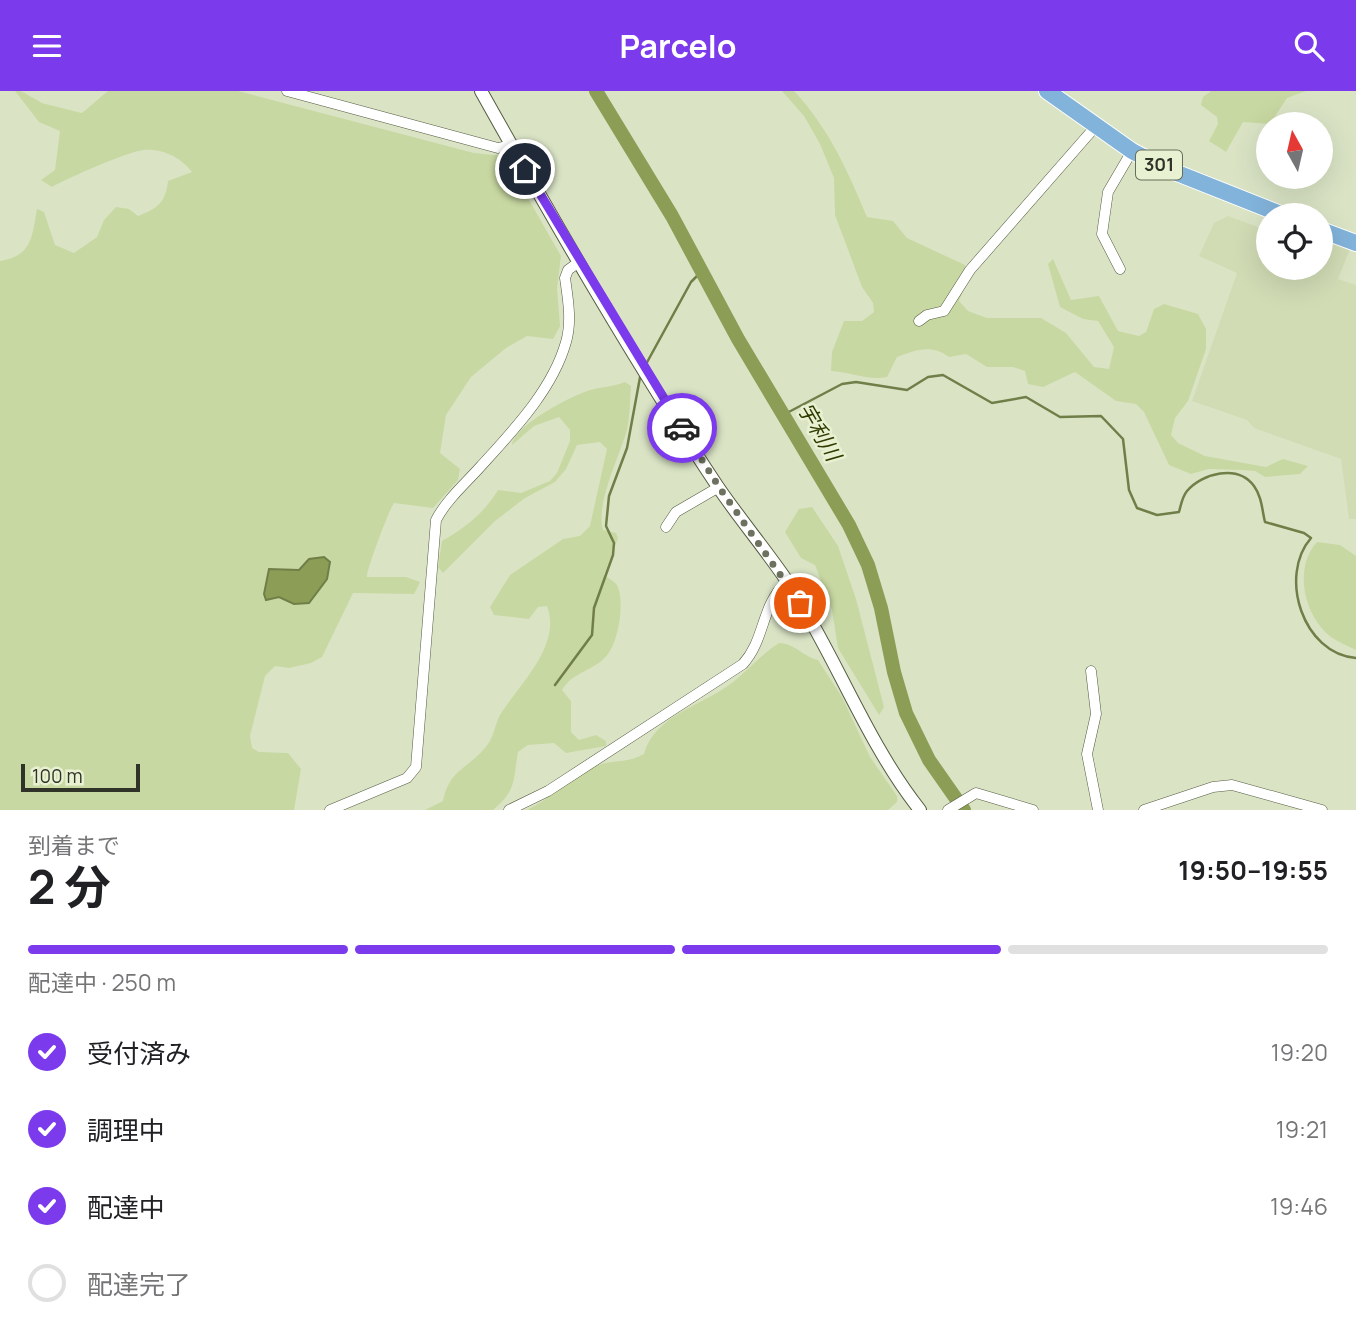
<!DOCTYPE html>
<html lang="ja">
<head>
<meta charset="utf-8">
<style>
  :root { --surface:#fff; --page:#f2f2f2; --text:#202124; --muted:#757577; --line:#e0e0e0; --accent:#7c3aed }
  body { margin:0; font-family:Manrope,"Noto Sans JP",sans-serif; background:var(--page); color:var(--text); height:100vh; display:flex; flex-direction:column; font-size:26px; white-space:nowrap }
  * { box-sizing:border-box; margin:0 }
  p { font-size:23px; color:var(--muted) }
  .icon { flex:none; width:38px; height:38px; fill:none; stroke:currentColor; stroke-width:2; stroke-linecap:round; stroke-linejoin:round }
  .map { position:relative; height:719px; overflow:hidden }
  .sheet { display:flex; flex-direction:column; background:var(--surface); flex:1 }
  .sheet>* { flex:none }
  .needle { width:46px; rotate:352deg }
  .controls { position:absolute; left:1256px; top:21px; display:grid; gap:14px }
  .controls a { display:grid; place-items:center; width:77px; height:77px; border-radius:50%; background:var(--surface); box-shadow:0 7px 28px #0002; font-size:35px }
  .scale { position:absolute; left:21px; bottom:18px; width:119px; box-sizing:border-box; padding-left:7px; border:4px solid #303428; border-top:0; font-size:19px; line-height:24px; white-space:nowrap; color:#303428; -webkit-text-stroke:5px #e8f1d1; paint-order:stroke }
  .pin { position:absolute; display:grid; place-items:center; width:60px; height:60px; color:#fff; margin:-30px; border:4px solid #fff; border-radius:50%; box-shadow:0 2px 7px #0007 }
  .courier { position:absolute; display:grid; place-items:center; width:70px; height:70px; margin:-35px; border:5px solid #7c3aed; border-radius:50%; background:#fff; color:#222; box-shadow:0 2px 9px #0007 }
  .overview em { font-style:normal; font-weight:700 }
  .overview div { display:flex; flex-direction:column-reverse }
  .overview { display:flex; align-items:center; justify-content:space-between; height:119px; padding:0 28px }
  h1 { font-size:46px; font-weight:700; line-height:52px }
  .bar { display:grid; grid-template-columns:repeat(4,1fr); gap:10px 7px; align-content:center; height:84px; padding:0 28px }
  .bar i { height:9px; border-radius:5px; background:var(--line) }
  .bar .active { background:var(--accent) }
  .bar p { grid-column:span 4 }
  ol { padding:0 28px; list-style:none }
  li { display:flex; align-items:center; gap:21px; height:77px }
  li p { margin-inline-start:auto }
  li .icon { padding:7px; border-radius:50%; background:var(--accent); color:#fff; stroke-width:4 }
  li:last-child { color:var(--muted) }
  li i { width:38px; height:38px; border:4px solid var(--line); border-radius:50% }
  header { display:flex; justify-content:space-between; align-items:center; height:91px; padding:0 28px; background:var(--accent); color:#fff; font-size:32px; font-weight:700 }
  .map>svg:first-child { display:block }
</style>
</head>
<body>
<header><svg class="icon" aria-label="menu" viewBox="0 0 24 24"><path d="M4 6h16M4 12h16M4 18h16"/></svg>Parcelo<svg class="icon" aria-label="search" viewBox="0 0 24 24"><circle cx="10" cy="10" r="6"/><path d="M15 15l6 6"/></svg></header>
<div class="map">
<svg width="1356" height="719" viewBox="0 0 1356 719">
  <rect width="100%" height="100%" fill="#dae4c5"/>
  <!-- built -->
  <path fill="#d1dcb5" d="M 1228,125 L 1258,136 L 1258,140 L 1269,145 L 1269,177 L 1321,177 L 1321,147 L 1350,158 L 1338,188 L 1356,194 L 1356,428 L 1349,428 L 1341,368 L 1254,337 L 1247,329 L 1192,310 L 1237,182 L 1199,165 L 1214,132 Z"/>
  <!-- green -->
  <g fill="#c8d8a2">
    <path d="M 15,0 L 21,0 L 42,12 L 82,22 L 108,0 L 238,0 L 474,62 L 504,65 L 561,165 L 557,197 L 560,235 L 553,248 L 527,245 L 506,257 L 471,286 L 446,324 L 440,362 L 460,378 L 458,389 L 433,417 L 394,412 C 389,419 366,480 367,486 L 406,486 L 420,491 L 414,503 L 353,502 L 322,566 L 311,572 L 289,577 L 275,575 L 265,585 L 250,645 L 252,657 L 259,661 L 288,662 L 301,678 L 294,719 L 0,719 L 0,170 C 33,165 32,144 37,118 L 44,121 L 55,154 L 74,162 L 97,146 L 104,129 L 116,116 L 129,118 L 138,125 C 157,118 166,111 168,90 L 192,81 C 182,67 162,57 144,59 C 129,60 68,87 52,96 L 41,89 L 55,79 L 60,40 L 39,31 Z"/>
    <path d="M 782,0 L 794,0 C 828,36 848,80 867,126 L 893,130 L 907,147 L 965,174 L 968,189 L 959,210 L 968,220 L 987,227 L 1041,227 L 1066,242 L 1094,276 L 1109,278 L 1114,256 L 1098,230 L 1083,228 L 1060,216 L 1048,173 L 1053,168 L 1071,209 L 1099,205 L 1118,240 L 1139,245 L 1146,241 L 1154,218 L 1164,213 L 1198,223 L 1206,238 L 1206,258 L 1188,310 L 1175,327 L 1171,344 L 1178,352 L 1205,365 L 1266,376 L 1283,368 L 1308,375 L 1300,383 L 1265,386 L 1255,380 L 1242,379 L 1209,378 L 1191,383 L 1169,374 L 1144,321 L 1136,313 L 1116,310 L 1075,281 L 1043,296 L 1028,293 L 1025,280 L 1013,276 L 987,276 L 966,263 L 949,266 C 931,253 917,259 897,266 L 887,286 C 869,290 850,281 831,280 L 832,261 L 844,230 L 862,230 L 874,221 L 873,212 L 862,196 L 835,124 L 834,87 L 820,53 L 804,25 Z"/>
    <path d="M 1211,0 L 1306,0 L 1287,7 L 1270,33 L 1243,31 L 1226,61 L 1209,50 L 1218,33 L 1217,26 L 1201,14 L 1203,6 Z"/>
    <path d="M 625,291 L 631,295 C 630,309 630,325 627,339 C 620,364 595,414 603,439 L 616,442 L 618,447 L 604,484 C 608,487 614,490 617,494 C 625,509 619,549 608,563 C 597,579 573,580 562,599 L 571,610 L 571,641 L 579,649 L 596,644 L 606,650 L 606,655 L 566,662 L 554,652 L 528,654 L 518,661 C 513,689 517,699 493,719 L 425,719 L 443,710 C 450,676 470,678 488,653 C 494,645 495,633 500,624 C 519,593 562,555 547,515 L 538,516 L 529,528 L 494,524 L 490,516 L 510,484 L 563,448 L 580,445 L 590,435 L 607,358 L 600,351 L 577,354 L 566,378 L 555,391 L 525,407 L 495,430 L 443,482 L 438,476 L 442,450 C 465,437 484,422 498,399 L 521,402 L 550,390 L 557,382 L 570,350 L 570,339 L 559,326 L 534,335 L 512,354 C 515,334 568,307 587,300 C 599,296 612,296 625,291 Z"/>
    <path d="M 812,416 L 838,455 L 856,508 L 884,616 L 879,624 L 838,557 L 832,519 L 815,474 L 801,467 L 785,441 L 799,418 Z"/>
    <path d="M 1317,451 L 1340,454 L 1356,465 L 1356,559 C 1348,555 1338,551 1331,546 C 1304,525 1293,477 1317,451 Z"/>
    <path d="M 779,552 C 796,553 802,565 818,569 L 842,606 L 870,666 L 897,705 L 897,711 L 888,719 L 527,719 C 550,708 568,689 591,677 C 608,668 627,673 644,663 C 654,625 700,615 729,594 C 747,581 760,564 779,552 Z"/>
  </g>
  <!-- water -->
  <path fill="#8c9e55" stroke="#707e48" stroke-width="2" d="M 324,466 L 330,471 L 327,488 L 309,512 L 294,513 L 279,506 L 266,509 L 264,503 L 269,478 L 299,479 L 309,468 Z"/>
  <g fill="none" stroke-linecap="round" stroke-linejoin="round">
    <!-- stream -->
    <g stroke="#707e48" stroke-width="2.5">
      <path d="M 645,275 L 691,191 L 701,181"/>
      <path d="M 783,324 L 842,293 L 856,291 L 907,299 L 928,286 L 943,284 L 992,312 L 1026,306 L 1060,326 L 1101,325 L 1123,348 L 1129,399 L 1137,417 L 1157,424 L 1179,421 C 1181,414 1182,406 1187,400 C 1202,382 1238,373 1254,395 C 1262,406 1262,419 1265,431 L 1304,442 L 1311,447 C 1278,485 1303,563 1356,567"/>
      <path d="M 555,594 L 592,544 L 594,517 L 613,464 L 614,452 L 606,435 L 609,405 L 627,357 L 641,281"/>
    </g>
    <!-- river -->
    <path stroke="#8c9e55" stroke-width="14" d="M 596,0 L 672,125 L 738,248 L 849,434 L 868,474 L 881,517 L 894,581 L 906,622 L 929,669 L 964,719"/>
    <defs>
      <g id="minor">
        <path d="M 287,0 L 498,57 L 511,54"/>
        <path d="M 1120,178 L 1102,143 L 1108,101 L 1132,60"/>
        <path d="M 919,230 L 927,224 L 944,220 L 970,179 L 1096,35"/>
        <path d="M 666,436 L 676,421 L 719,396"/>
        <path d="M 1091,580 L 1096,623 L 1087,663 L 1098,719"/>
        <path d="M 330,719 L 407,687 L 416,676 L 436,429 C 447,408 466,392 481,375 C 513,340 553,298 566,251 C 572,231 568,208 565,187 L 568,179 L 579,171"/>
        <path d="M 509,719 L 548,700 L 743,573 C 766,547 760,516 787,490"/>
        <path d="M 948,719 L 976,702 L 1033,719"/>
        <path d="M 1144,719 L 1213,696 L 1232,694 L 1322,719"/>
      </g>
      <path id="tertiary" d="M 481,0 C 556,134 633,268 718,396 C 740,428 765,458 787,490 C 835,563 866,651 920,719"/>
      <g id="trunk">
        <path d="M 1047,0 L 1132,60 L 1162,76 L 1283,124"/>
        <path d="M 1321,139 L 1356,152"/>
      </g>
    </defs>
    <!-- minor casing -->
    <use href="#minor" stroke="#535b40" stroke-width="11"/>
    <!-- tertiary casing -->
    <use href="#tertiary" stroke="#535b40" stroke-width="14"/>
    <!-- trunk casing -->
    <use href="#trunk" stroke="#fff" stroke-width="18"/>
    <!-- minor -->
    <use href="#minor" stroke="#fff" stroke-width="10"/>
    <!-- tertiary -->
    <use href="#tertiary" stroke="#fff" stroke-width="12"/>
    <!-- trunk -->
    <use href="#trunk" stroke="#82b3da" stroke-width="16"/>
  </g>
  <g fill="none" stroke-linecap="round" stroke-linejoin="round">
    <!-- done -->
    <path stroke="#6c725f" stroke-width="7" stroke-dasharray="0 12.6" d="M 682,337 L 719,396 L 800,512"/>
    <!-- route -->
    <path stroke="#7c3aed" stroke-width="9" d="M 525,78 L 682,337"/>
  </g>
  <g text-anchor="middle" stroke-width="5" stroke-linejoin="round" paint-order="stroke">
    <!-- shield labels -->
    <rect fill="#e8f1d1" stroke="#676d5b" stroke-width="2" x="1136" y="59.5" width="46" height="29" rx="5"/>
    <g font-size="18" font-weight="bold" fill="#303428">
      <text x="1159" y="80">301</text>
    </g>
    <!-- water labels -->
    <g font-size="21" font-style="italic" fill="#303b01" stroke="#e8f1d1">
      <text transform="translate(819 341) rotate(60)" y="7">宇利川</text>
    </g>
  </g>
</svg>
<div class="controls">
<a><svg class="needle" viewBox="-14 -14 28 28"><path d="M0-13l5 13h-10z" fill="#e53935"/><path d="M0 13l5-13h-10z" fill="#757577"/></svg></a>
<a><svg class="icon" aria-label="locate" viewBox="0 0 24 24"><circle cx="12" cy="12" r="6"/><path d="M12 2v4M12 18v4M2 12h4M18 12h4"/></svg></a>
</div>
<div class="scale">100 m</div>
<div class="pin" style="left:800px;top:512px;background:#ea580c"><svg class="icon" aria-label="bag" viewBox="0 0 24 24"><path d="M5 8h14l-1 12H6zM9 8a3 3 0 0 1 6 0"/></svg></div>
<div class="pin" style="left:525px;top:78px;background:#1f2937"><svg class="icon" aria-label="home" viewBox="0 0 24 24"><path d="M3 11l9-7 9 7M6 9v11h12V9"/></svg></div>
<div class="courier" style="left:682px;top:337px"><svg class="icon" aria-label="car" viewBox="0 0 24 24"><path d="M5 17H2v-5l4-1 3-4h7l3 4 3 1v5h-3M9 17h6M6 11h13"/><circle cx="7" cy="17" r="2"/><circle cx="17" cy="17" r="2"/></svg></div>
</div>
<section class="sheet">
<div class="overview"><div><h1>2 分</h1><p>到着まで</p></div><em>19:50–19:55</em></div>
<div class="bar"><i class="active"></i><i class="active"></i><i class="active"></i><i></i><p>配達中 · 250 m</p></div>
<ol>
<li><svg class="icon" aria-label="check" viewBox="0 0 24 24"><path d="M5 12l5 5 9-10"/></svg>受付済み<p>19:20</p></li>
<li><svg class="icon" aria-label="check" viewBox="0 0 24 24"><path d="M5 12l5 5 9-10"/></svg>調理中<p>19:21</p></li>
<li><svg class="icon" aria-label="check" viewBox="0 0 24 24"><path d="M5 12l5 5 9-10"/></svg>配達中<p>19:46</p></li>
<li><i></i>配達完了</li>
</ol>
</section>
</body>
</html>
